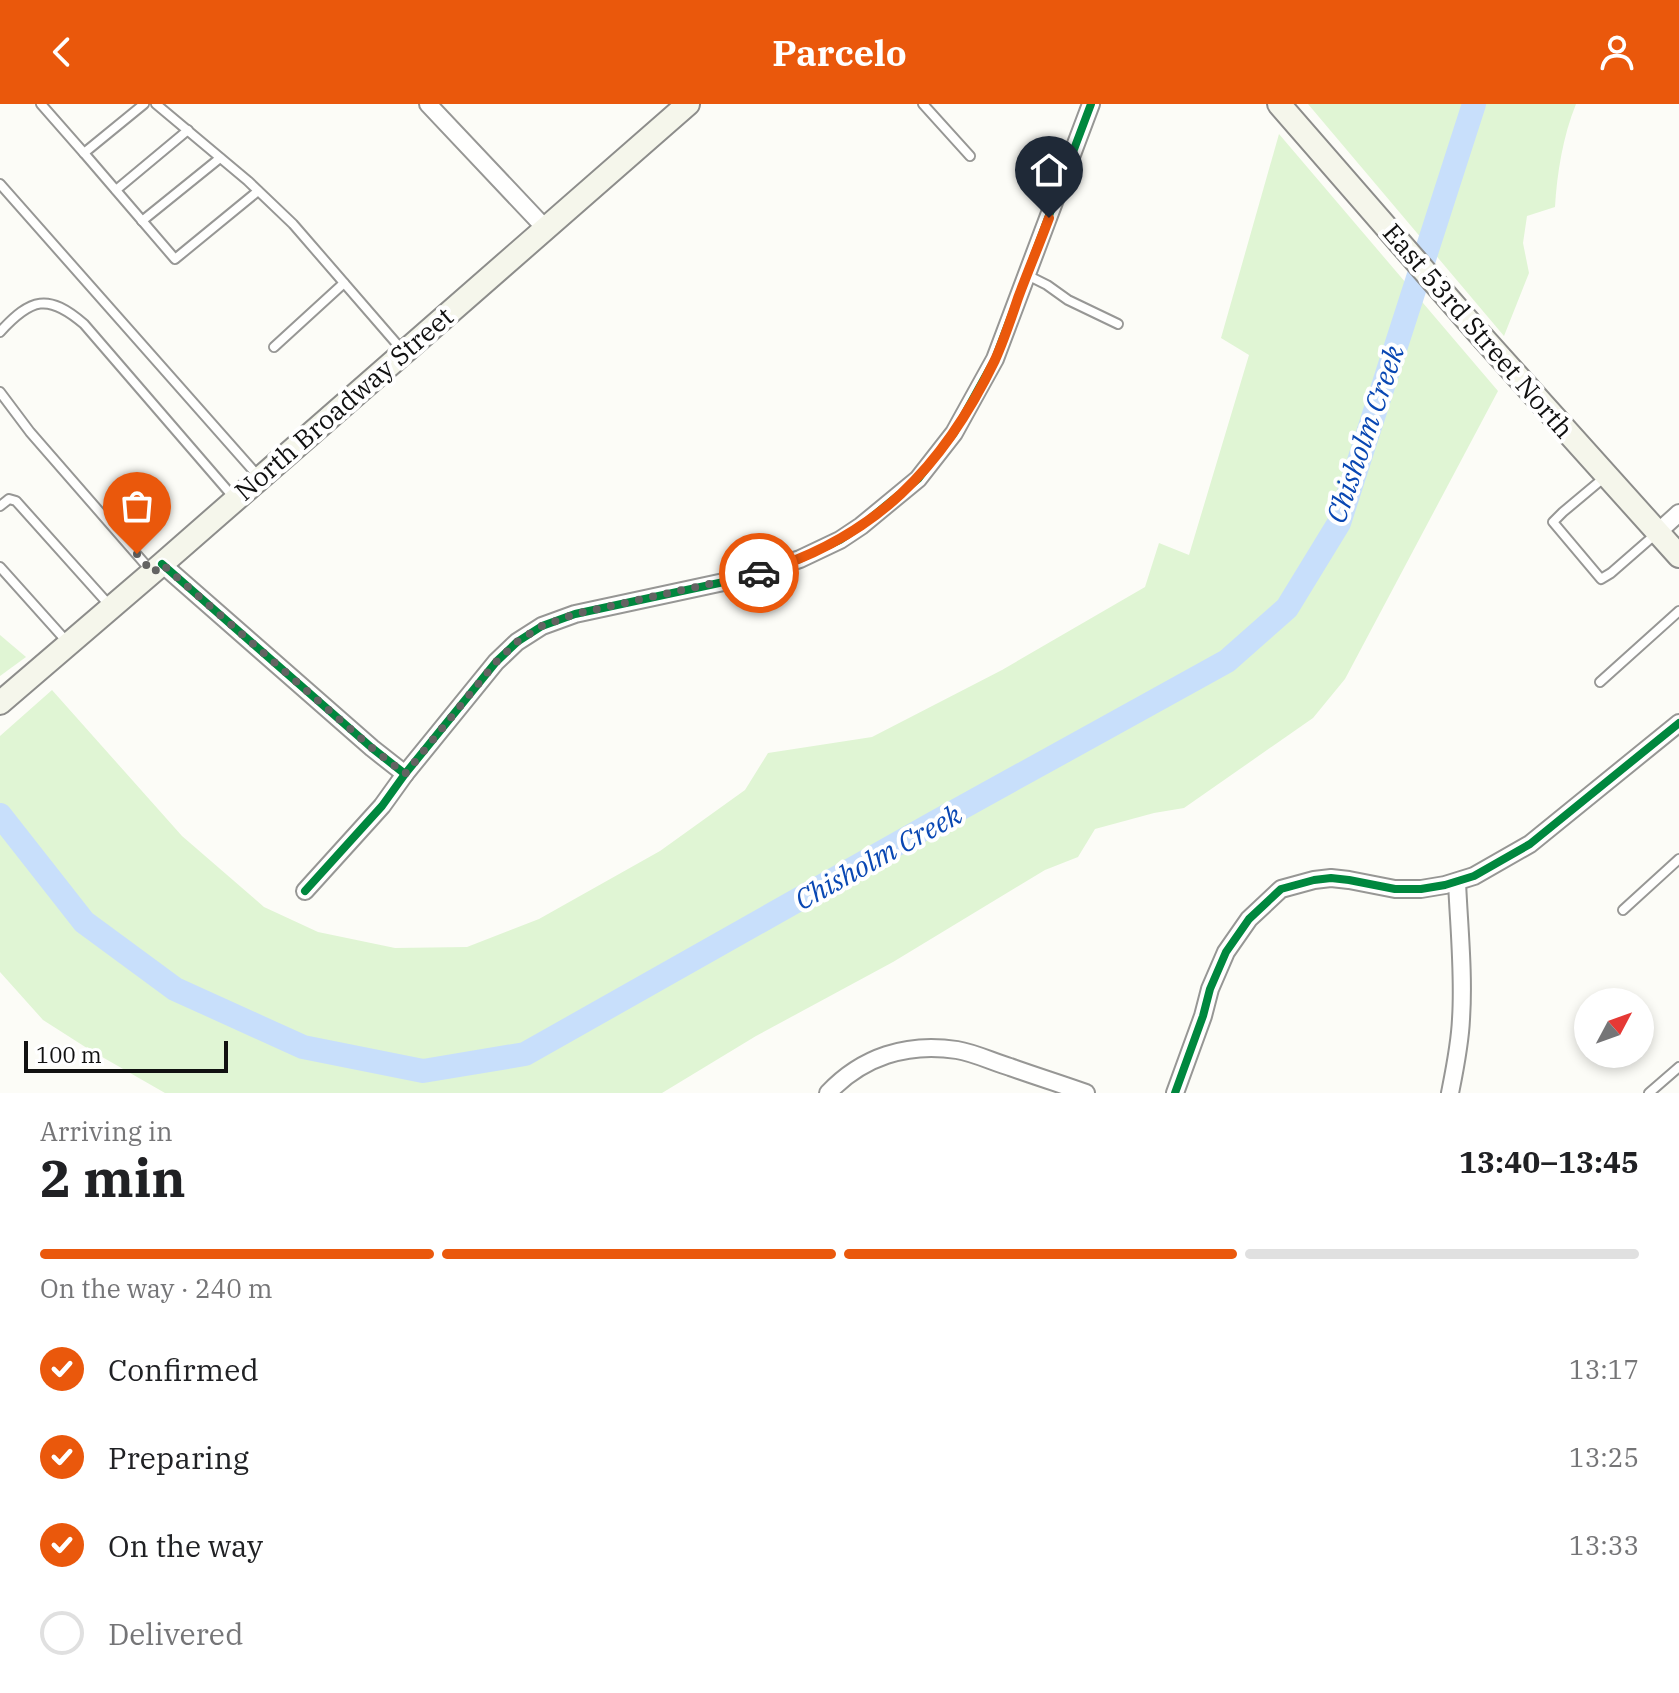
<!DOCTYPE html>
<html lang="en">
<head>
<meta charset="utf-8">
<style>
  :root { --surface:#fff; --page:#f6f6f6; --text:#202124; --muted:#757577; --line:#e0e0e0; --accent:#ea580c }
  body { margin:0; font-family:"IBM Plex Serif",serif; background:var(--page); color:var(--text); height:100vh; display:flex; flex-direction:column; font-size:30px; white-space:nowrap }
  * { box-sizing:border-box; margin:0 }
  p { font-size:26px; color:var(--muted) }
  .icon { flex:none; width:44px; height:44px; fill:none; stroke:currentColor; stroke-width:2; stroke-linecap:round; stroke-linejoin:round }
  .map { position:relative; height:989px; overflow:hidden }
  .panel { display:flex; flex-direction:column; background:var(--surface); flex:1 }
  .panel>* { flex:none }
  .needle { width:52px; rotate:49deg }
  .fabs { position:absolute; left:1574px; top:884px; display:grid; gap:16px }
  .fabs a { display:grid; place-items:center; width:80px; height:80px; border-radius:50%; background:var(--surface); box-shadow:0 4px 12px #0003; font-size:40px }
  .scale { position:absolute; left:24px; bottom:20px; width:204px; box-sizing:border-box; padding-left:8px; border:4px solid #111; border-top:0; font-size:22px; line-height:28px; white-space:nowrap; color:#111; -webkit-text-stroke:6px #fff; paint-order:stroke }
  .pin { position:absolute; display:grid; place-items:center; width:68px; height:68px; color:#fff; margin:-82px -34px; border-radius:50% 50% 50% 0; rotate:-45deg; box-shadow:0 0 8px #0007 }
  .pin .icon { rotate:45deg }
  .courier { position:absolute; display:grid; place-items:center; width:80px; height:80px; margin:-40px; border:6px solid #ea580c; border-radius:50%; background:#fff; color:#222; box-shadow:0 2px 10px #0007 }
  .summary em { font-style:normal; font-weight:700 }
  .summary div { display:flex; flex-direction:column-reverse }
  .summary { display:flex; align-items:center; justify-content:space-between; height:136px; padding:0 40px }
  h1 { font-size:52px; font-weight:700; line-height:60px }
  .bar { display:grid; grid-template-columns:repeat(4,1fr); gap:12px 8px; align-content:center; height:96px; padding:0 40px }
  .bar i { height:10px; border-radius:6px; background:var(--line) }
  .bar .current { background:var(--accent) }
  .bar p { grid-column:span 4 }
  ol { padding:0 40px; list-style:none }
  li { display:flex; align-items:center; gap:24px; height:88px }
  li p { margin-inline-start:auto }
  li .icon { padding:8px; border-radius:50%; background:var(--accent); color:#fff; stroke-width:4 }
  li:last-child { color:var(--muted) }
  li i { width:44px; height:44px; border:4px solid var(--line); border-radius:50% }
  header { display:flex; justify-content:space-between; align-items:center; height:104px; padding:0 40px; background:var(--accent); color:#fff; font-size:36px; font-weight:700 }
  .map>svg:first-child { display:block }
</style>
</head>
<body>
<header><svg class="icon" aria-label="back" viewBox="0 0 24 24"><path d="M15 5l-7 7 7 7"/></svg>Parcelo<svg class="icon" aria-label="person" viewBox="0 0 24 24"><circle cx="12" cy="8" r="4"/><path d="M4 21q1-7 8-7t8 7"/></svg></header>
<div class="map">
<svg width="1679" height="989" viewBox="0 0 1679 989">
  <rect width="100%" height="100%" fill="#fcfcf7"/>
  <!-- green -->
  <g fill="#e0f5d4">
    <path d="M 1308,0 L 1576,0 C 1563,32 1557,69 1555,103 L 1527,112 L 1523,139 L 1529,169 L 1504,232 Z"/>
    <path d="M 1279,30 L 1498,287 L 1345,575 L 1313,614 L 1184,704 L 1154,709 L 1095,725 L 1078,753 L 1045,766 L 893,858 L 756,932 L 662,989 L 165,989 L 90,946 L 43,916 L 0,868 L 0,632 L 52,586 L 182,732 L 264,803 L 318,828 L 395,844 L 467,843 L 539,815 L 660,747 L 745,686 L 768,649 L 872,633 L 1002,566 L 1145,483 L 1159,439 L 1189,451 L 1249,251 L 1221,234 Z"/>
    <path d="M 0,531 L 26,553 L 0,572 Z"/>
  </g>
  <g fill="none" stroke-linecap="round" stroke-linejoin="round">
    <!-- river -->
    <path stroke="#c8dffb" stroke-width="24" d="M 0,711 L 84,818 L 175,885 L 303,943 L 423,967 L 525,950 L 934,719 L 1227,557 L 1287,504 L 1339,419 L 1474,0"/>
    <defs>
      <g id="service">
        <path d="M 41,0 L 84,49"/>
        <path d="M 144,0 L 84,49 L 175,155 L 258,87"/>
        <path d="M 156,0 L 248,77 L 293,120 L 403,247"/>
        <path d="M 923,0 L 970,52"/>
        <path d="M 0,80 L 259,373"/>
        <path d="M 116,86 L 188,26"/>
        <path d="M 142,117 L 220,54"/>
        <path d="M 1027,171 L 1047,181 L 1068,196 L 1118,220"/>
        <path d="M 0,228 C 31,194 48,189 84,220 L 235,395"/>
        <path d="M 274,243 L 344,179"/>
        <path d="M 0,288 L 30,328 L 152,468"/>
        <path d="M 1606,372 L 1563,408 L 1553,418 L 1601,475 L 1611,469 L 1658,428"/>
        <path d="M 0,402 L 9,395 L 16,397 L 111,503"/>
        <path d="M 0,463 L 69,540"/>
        <path d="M 1600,578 L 1679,507"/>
        <path d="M 1623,806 L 1679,755"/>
        <path d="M 1649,989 L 1679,963"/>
      </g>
      <g id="minor">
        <path d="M 428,0 L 546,125"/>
        <path d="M 1658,428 L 1679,409"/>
        <path d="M 162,460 L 372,644 L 405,670"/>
        <path d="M 305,787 L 382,702 L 405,670 L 496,558 L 517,538 L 542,522 L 575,510 L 747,473 L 800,455 L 840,436 L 861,422 L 918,375 L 954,329 L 995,255 L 1091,0"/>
        <path d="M 828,989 C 862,953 907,938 957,946 C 975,949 993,958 1010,963 C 1035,972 1061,980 1086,989"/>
        <path d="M 1175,989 L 1203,912 L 1210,885 L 1226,848 L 1249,815 L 1281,785 L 1314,776 L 1331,774 L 1349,776 L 1395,785 L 1421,785 L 1445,781 L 1474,772 L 1530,740 L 1679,619"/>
        <path d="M 1450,989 C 1455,964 1460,940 1461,915 C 1464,870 1459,823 1457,778"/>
      </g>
      <g id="secondary">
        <path d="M 1279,0 L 1475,225 L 1679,452"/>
        <path d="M 0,599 L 162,460 L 688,0"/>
      </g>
    </defs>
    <!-- service casing -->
    <use href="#service" stroke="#979795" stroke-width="12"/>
    <!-- minor casing -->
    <use href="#minor" stroke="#979795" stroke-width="20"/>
    <!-- secondary casing -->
    <use href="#secondary" stroke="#8d8d8b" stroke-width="26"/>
    <!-- service -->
    <use href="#service" stroke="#fffffe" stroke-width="8"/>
    <!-- minor -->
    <use href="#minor" stroke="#fffffe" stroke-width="16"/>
    <!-- secondary -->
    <use href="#secondary" stroke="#f5f6eb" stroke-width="22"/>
    <defs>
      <g id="cycleway">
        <path d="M 162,460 L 372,644 L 405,670"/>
        <path d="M 305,787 L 382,702 L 405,670 L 496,558 L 517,538 L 542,522 L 575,510 L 747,473 L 800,455 L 840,436 L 861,422 L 918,375 L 954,329 L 995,255 L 1091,0"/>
        <path d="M 1175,989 L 1203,912 L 1210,885 L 1226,848 L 1249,815 L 1281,785 L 1314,776 L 1331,774 L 1349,776 L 1395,785 L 1421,785 L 1445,781 L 1474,772 L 1530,740 L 1679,619"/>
      </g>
    </defs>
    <!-- cycleway casing -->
    <use href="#cycleway" stroke="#fff" stroke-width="13"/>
    <!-- cycleway -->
    <use href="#cycleway" stroke="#00873e" stroke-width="8"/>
  </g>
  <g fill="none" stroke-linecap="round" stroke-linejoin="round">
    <!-- done -->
    <path stroke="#636362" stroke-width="8" stroke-dasharray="0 14.4" d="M 137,450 L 153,469 L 162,460 L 372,644 L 405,670 L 496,558 L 517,538 L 542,522 L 575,510 L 759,469"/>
    <!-- route -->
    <path stroke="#ea580c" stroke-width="10" d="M 759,469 C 875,434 943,364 995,256 C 1004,236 1011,215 1018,194 C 1028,167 1039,141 1049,114"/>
  </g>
  <g text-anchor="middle" stroke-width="8" stroke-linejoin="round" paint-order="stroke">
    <!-- street labels -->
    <g font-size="26" fill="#111" stroke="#fff">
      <text transform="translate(1478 227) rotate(49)" y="9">East 53rd Street North</text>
      <text transform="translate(344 300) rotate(-41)" y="9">North Broadway Street</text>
    </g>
    <!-- water labels -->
    <g font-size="28" font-style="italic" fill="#0947b3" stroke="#fff">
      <text transform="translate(1365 330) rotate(-71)" y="10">Chisholm Creek</text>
      <text transform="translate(878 753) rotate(-29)" y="10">Chisholm Creek</text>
    </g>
  </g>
</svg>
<div class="fabs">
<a><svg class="needle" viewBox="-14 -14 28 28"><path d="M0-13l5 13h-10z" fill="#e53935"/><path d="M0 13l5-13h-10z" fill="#757577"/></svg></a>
</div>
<div class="scale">100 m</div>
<div class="pin" style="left:137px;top:450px;background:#ea580c"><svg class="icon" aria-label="bag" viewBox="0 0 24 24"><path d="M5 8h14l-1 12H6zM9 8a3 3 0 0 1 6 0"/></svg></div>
<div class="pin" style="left:1049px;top:114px;background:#1f2937"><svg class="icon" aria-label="home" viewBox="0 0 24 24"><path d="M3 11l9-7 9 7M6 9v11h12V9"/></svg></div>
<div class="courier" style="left:759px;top:469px"><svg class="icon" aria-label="car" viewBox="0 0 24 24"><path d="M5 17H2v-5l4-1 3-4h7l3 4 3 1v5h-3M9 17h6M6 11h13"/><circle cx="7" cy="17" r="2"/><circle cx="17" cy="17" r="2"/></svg></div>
</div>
<section class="panel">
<div class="summary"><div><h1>2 min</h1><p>Arriving in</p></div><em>13:40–13:45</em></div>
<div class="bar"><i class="current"></i><i class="current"></i><i class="current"></i><i></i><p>On the way · 240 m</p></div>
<ol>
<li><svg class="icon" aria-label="check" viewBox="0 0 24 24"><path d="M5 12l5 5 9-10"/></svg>Confirmed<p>13:17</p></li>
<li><svg class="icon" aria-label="check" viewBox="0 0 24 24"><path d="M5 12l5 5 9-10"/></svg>Preparing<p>13:25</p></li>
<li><svg class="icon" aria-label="check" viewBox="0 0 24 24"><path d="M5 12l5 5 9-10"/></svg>On the way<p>13:33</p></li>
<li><i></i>Delivered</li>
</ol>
</section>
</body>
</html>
